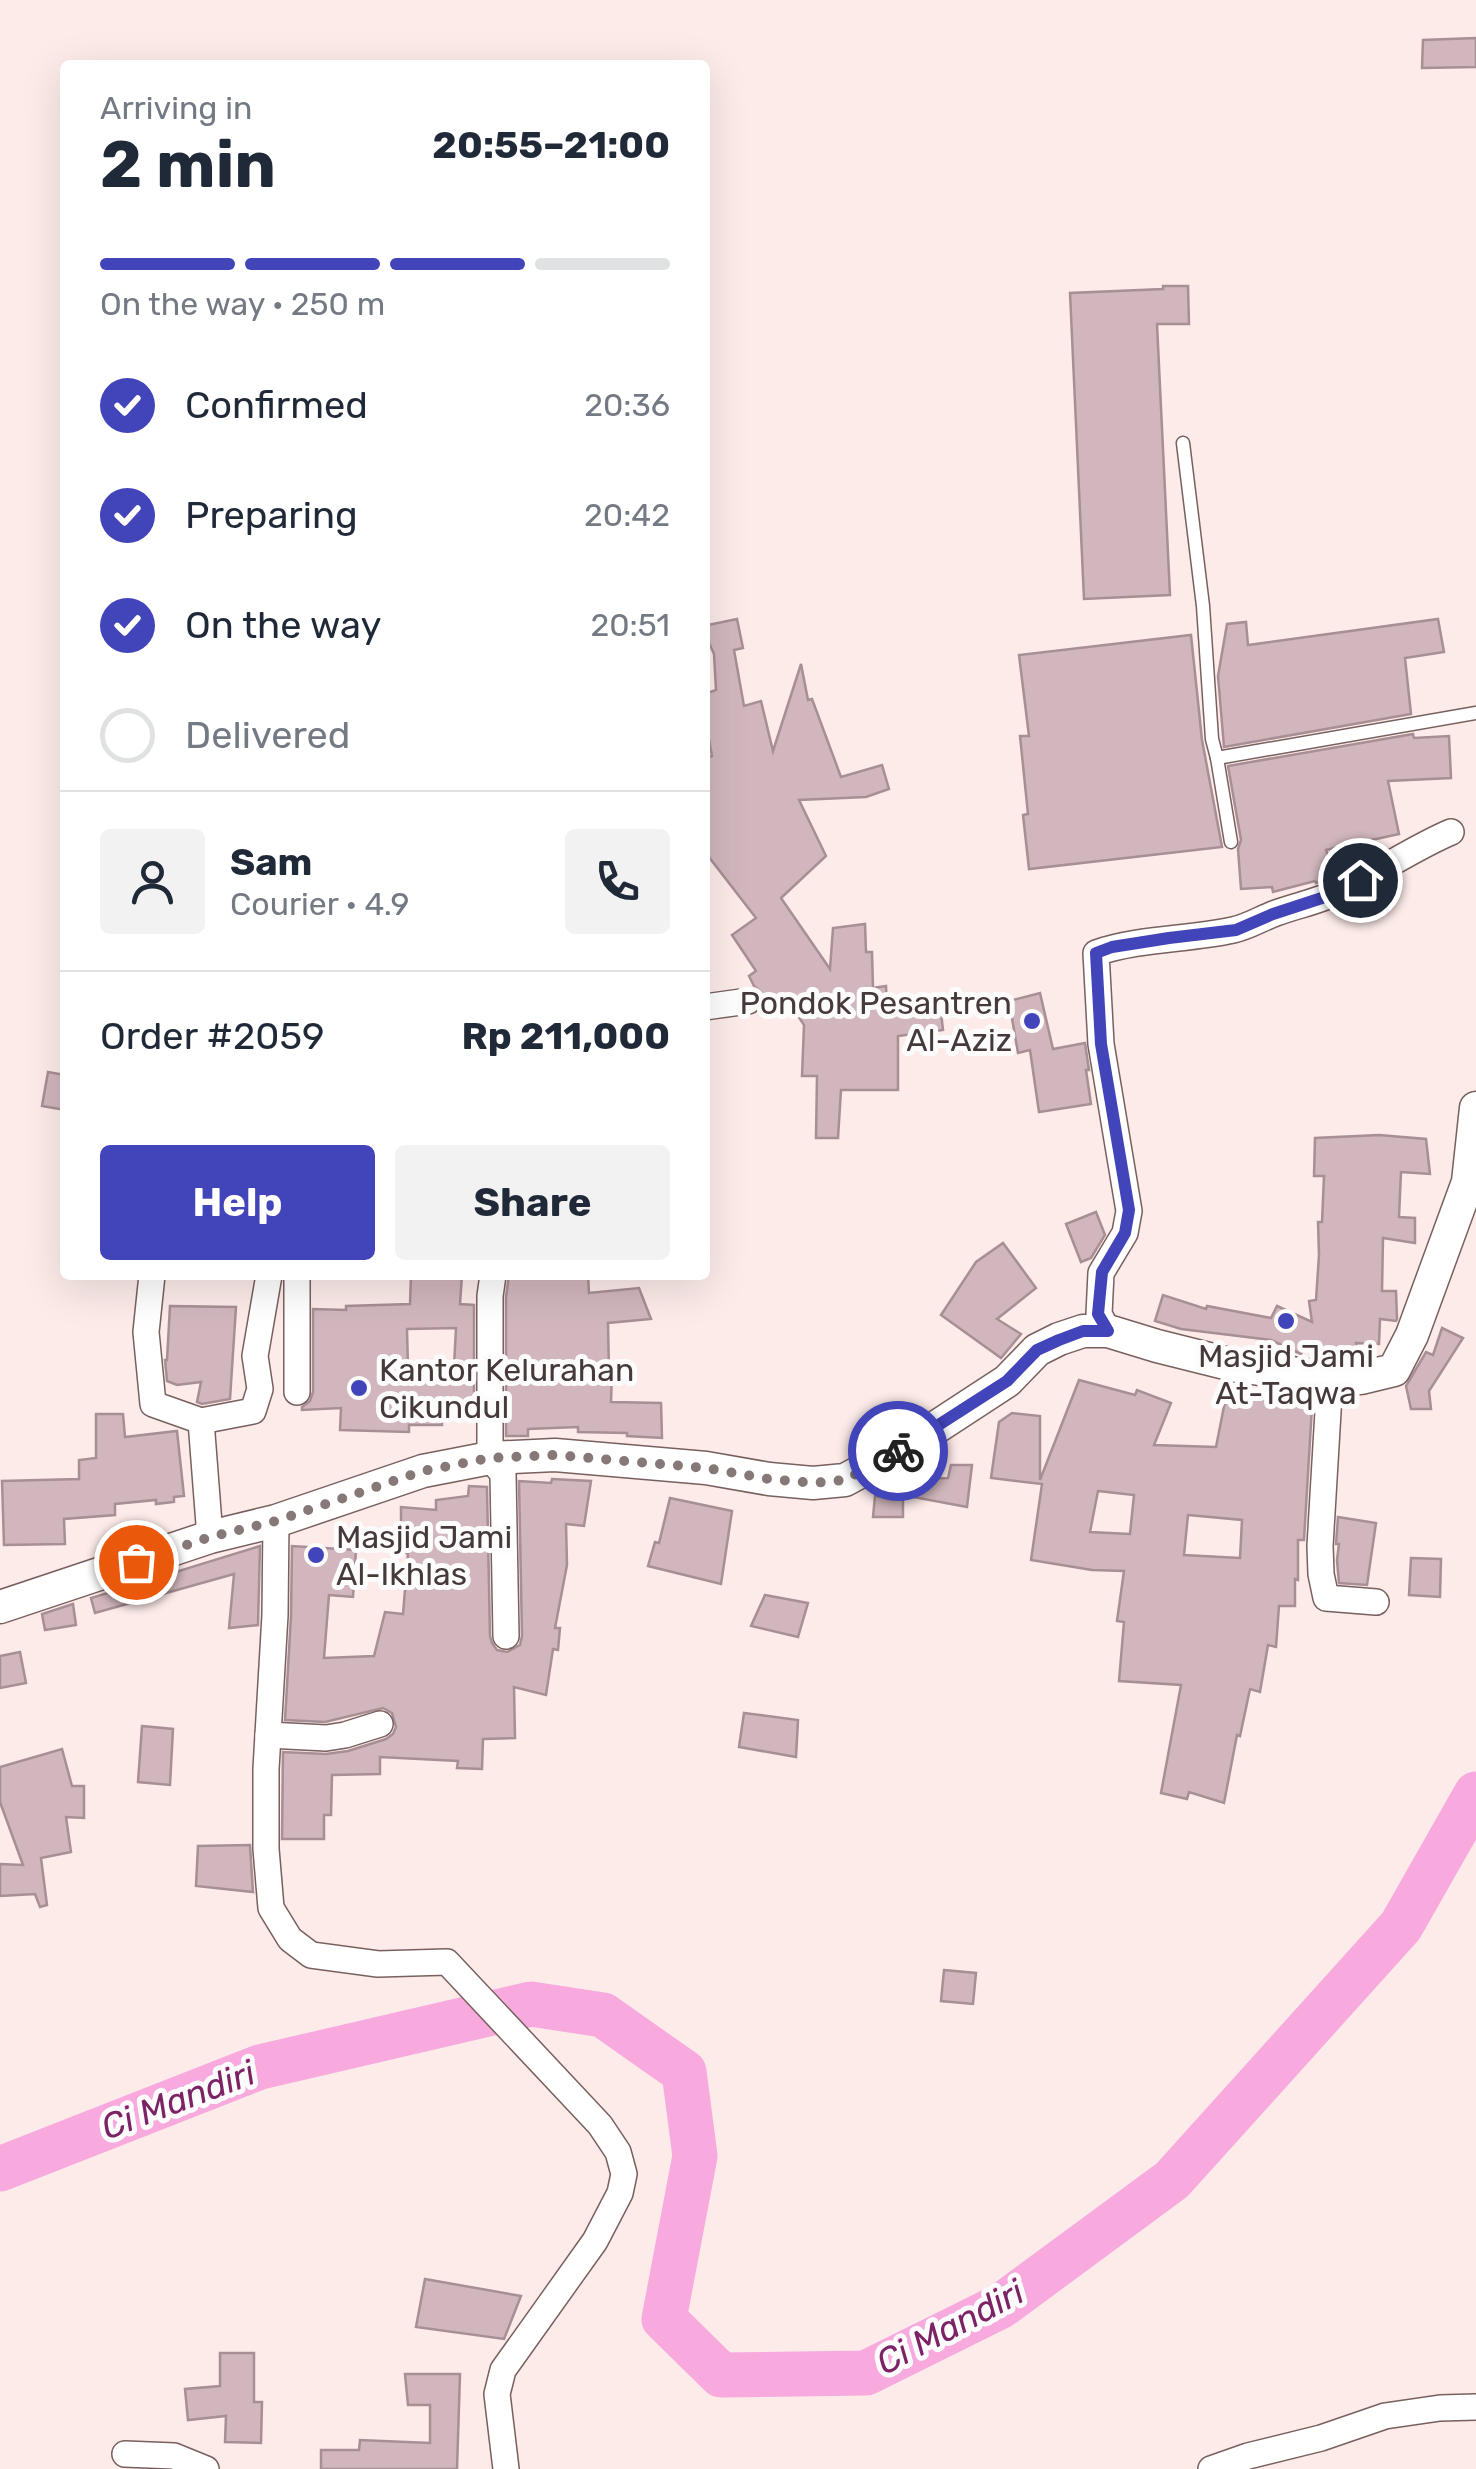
<!DOCTYPE html>
<html lang="en">
<head>
<meta charset="utf-8">
<style>
  :root { --surface:#fff; --page:#f2f2f3; --text:#1f2937; --muted:#747a83; --line:#e0e1e3; --accent:#4244b9 }
  body { margin:0; font-family:Rubik,sans-serif; background:var(--page); color:var(--text); height:100vh; display:flex; flex-direction:column; font-size:38px; white-space:nowrap }
  * { box-sizing:border-box; margin:0 }
  p { font-size:32px; color:var(--muted) }
  .icon { flex:none; width:55px; height:55px; fill:none; stroke:currentColor; stroke-width:2; stroke-linecap:round; stroke-linejoin:round }
  .map { position:relative; flex:1; overflow:hidden }
  .panel { position:absolute; left:60px; top:60px; width:650px; height:1220px; display:flex; flex-direction:column; background:var(--surface); border-radius:10px; box-shadow:0 10px 40px #0002 }
  .panel>* { flex:none }
  .pin { position:absolute; display:grid; place-items:center; width:85px; height:85px; color:#fff; margin:-42px; border:5px solid #fff; border-radius:50%; box-shadow:0 2px 10px #0007 }
  .courier { position:absolute; display:grid; place-items:center; width:100px; height:100px; margin:-50px; border:8px solid #4244b9; border-radius:50%; background:#fff; color:#222; box-shadow:0 2px 12px #0007 }
  .overview em { font-style:normal; font-weight:700 }
  .overview div { display:flex; flex-direction:column-reverse }
  .overview { display:flex; align-items:center; justify-content:space-between; height:170px; padding:0 40px }
  h1 { font-size:65px; font-weight:700; line-height:75px }
  .bar { display:grid; grid-template-columns:repeat(4,1fr); gap:15px 10px; align-content:center; height:120px; padding:0 40px }
  .bar i { height:12px; border-radius:8px; background:var(--line) }
  .bar .selected { background:var(--accent) }
  .bar p { grid-column:span 4 }
  .line { display:flex; align-items:center; gap:25px; padding:0 40px; border-top:2px solid var(--line) }
  .line div { flex:1 }
  .round { display:grid; place-items:center; flex:none; width:105px; height:105px; border-radius:10px; background:var(--page) }
  ol { padding:0 40px; list-style:none }
  li { display:flex; align-items:center; gap:30px; height:110px }
  li p { margin-inline-start:auto }
  li .icon { padding:10px; border-radius:50%; background:var(--accent); color:#fff; stroke-width:4 }
  li:last-child { color:var(--muted) }
  li i { width:55px; height:55px; border:5px solid var(--line); border-radius:50% }
  .cta { display:flex; gap:20px; margin-top:auto; padding:20px 40px }
  .cta a { flex:1; height:115px; border-radius:10px; background:var(--accent); color:#fff; font-size:40px; font-weight:700; line-height:115px; text-align:center }
  .cta a+a { background:var(--page); color:var(--text) }
  .map>svg:first-child { display:block }
</style>
</head>
<body>
<div class="map">
<svg width="1476" height="2469" viewBox="0 0 1476 2469">
  <rect width="100%" height="100%" fill="#fcebe9"/>
  <g fill="none" stroke-linecap="round" stroke-linejoin="round">
    <!-- river -->
    <path stroke="#f8aade" stroke-width="45" d="M 0,2169 L 260,2067 L 531,2004 L 603,2015 L 684,2072 L 695,2156 L 664,2319 L 721,2375 L 866,2373 L 1001,2306 L 1172,2180 L 1401,1926 L 1476,1794"/>
  </g>
  <!-- building -->
  <g fill="#d1b6bd" stroke="#a88e95" stroke-width="2.5" fill-rule="evenodd">
    <path d="M 1476,38 L 1476,67 L 1422,68 L 1423,40 Z"/>
    <path d="M 1163,286 L 1188,286 L 1189,324 L 1157,324 L 1170,595 L 1084,599 L 1070,293 L 1163,289 Z"/>
    <path d="M 737,619 L 743,648 L 734,650 L 744,706 L 761,701 L 773,751 L 801,664 L 808,700 L 812,699 L 841,777 L 882,765 L 889,789 L 866,797 L 799,800 L 826,856 L 781,898 L 830,969 L 833,928 L 865,924 L 866,952 L 872,952 L 873,988 L 886,986 L 887,1008 L 940,1003 L 943,1030 L 898,1036 L 898,1090 L 841,1090 L 838,1138 L 816,1138 L 817,1076 L 802,1076 L 804,1025 L 790,1004 L 768,1010 L 761,992 L 754,986 L 749,976 L 756,971 L 732,935 L 756,918 L 705,852 L 705,758 L 712,756 L 705,717 L 705,694 L 716,690 L 714,654 L 709,643 L 708,625 Z"/>
    <path d="M 1438,619 L 1444,652 L 1405,658 L 1411,714 L 1224,747 L 1218,676 L 1227,624 L 1246,622 L 1248,645 Z"/>
    <path d="M 1191,635 L 1202,740 L 1222,847 L 1029,869 L 1023,815 L 1028,814 L 1020,736 L 1029,736 L 1019,655 Z"/>
    <path d="M 1413,734 L 1414,738 L 1449,736 L 1451,778 L 1388,781 L 1399,834 L 1326,850 L 1336,875 L 1316,883 L 1315,881 L 1273,892 L 1272,887 L 1241,889 L 1238,849 L 1241,840 L 1228,766 Z"/>
    <path d="M 1040,993 L 1053,1049 L 1085,1043 L 1089,1070 L 1086,1070 L 1091,1104 L 1039,1112 L 1030,1050 L 1018,1053 L 1009,1001 Z"/>
    <path d="M 48,1072 L 65,1075 L 65,1110 L 42,1106 Z"/>
    <path d="M 1379,1135 L 1426,1139 L 1430,1174 L 1401,1172 L 1399,1217 L 1415,1218 L 1415,1243 L 1383,1238 L 1382,1291 L 1396,1291 L 1397,1319 L 1396,1321 L 1380,1319 L 1379,1344 L 1356,1343 L 1357,1349 L 1303,1350 L 1301,1354 L 1271,1340 L 1181,1329 L 1155,1321 L 1163,1295 L 1206,1309 L 1207,1306 L 1271,1318 L 1277,1306 L 1312,1322 L 1309,1301 L 1316,1300 L 1319,1255 L 1318,1222 L 1322,1222 L 1324,1176 L 1314,1176 L 1315,1138 Z"/>
    <path d="M 1096,1212 L 1105,1235 L 1091,1258 L 1081,1262 L 1066,1224 Z"/>
    <path d="M 1003,1243 L 1036,1288 L 997,1319 L 1021,1334 L 1001,1358 L 941,1315 L 976,1262 Z"/>
    <path d="M 411,1275 L 462,1275 L 460,1304 L 474,1305 L 474,1418 L 442,1418 L 442,1425 L 409,1425 L 409,1432 L 340,1430 L 341,1408 L 302,1410 L 302,1407 L 310,1401 L 313,1392 L 313,1309 L 346,1310 L 346,1306 L 410,1304 ZM 456,1328 L 454,1366 L 408,1367 L 407,1329 Z"/>
    <path d="M 509,1275 L 588,1275 L 589,1293 L 639,1288 L 651,1319 L 608,1323 L 609,1371 L 612,1371 L 611,1402 L 661,1403 L 662,1438 L 627,1436 L 627,1433 L 578,1432 L 578,1427 L 528,1429 L 528,1436 L 506,1436 L 506,1297 Z"/>
    <path d="M 170,1306 L 236,1307 L 230,1399 L 202,1404 L 197,1402 L 201,1382 L 177,1385 L 167,1381 L 165,1360 L 167,1360 Z"/>
    <path d="M 1442,1328 L 1463,1338 L 1429,1391 L 1431,1409 L 1411,1409 L 1406,1386 L 1426,1352 L 1433,1355 Z"/>
    <path d="M 1079,1380 L 1135,1395 L 1137,1390 L 1171,1403 L 1154,1445 L 1216,1447 L 1228,1386 L 1249,1390 L 1248,1398 L 1281,1400 L 1281,1404 L 1312,1407 L 1304,1540 L 1298,1540 L 1298,1580 L 1295,1579 L 1295,1606 L 1279,1606 L 1276,1647 L 1268,1645 L 1260,1692 L 1250,1689 L 1240,1736 L 1237,1735 L 1224,1803 L 1189,1792 L 1187,1799 L 1161,1793 L 1181,1685 L 1119,1681 L 1124,1622 L 1117,1621 L 1124,1571 L 1092,1570 L 1031,1560 L 1042,1484 L 991,1478 L 999,1422 L 1012,1413 L 1040,1416 L 1040,1480 ZM 1098,1491 L 1134,1495 L 1130,1534 L 1090,1532 ZM 1188,1515 L 1242,1520 L 1240,1558 L 1184,1555 Z"/>
    <path d="M 96,1414 L 123,1414 L 125,1437 L 177,1431 L 184,1496 L 174,1497 L 174,1502 L 156,1504 L 156,1500 L 115,1504 L 115,1515 L 64,1519 L 65,1544 L 4,1545 L 2,1481 L 79,1479 L 79,1460 L 96,1458 Z"/>
    <path d="M 951,1465 L 972,1465 L 967,1507 L 908,1496 L 909,1479 L 948,1478 Z"/>
    <path d="M 552,1479 L 591,1481 L 584,1526 L 566,1524 L 567,1565 L 555,1628 L 560,1628 L 558,1650 L 553,1649 L 546,1695 L 514,1687 L 515,1738 L 483,1739 L 482,1769 L 457,1768 L 458,1761 L 380,1757 L 380,1774 L 332,1775 L 331,1815 L 324,1815 L 324,1839 L 282,1839 L 283,1752 L 326,1754 L 348,1751 L 386,1739 L 393,1734 L 396,1727 L 392,1713 L 383,1708 L 325,1722 L 285,1720 L 291,1616 L 292,1546 L 356,1550 L 353,1597 L 329,1595 L 324,1658 L 374,1656 L 385,1612 L 403,1614 L 408,1553 L 401,1553 L 401,1507 L 436,1510 L 436,1500 L 468,1496 L 469,1486 L 487,1487 L 490,1636 L 492,1643 L 497,1650 L 507,1652 L 520,1645 L 522,1636 L 519,1481 L 551,1483 Z"/>
    <path d="M 875,1496 L 903,1497 L 903,1517 L 873,1517 Z"/>
    <path d="M 670,1498 L 732,1511 L 721,1584 L 648,1566 L 655,1542 L 659,1543 Z"/>
    <path d="M 1338,1517 L 1376,1523 L 1367,1585 L 1339,1583 L 1337,1560 L 1339,1544 L 1336,1544 Z"/>
    <path d="M 260,1546 L 258,1625 L 229,1628 L 234,1574 L 95,1613 L 91,1598 Z"/>
    <path d="M 1411,1558 L 1441,1559 L 1440,1597 L 1409,1595 Z"/>
    <path d="M 765,1595 L 808,1603 L 798,1637 L 751,1626 Z"/>
    <path d="M 73,1604 L 76,1625 L 45,1630 L 42,1614 Z"/>
    <path d="M 20,1652 L 26,1683 L 0,1688 L 0,1656 Z"/>
    <path d="M 744,1713 L 798,1720 L 796,1757 L 739,1747 Z"/>
    <path d="M 142,1726 L 173,1729 L 170,1785 L 138,1782 Z"/>
    <path d="M 62,1749 L 72,1786 L 84,1786 L 84,1818 L 66,1817 L 71,1852 L 41,1858 L 47,1905 L 40,1907 L 35,1894 L 0,1896 L 0,1864 L 23,1865 L 0,1802 L 0,1767 Z"/>
    <path d="M 250,1845 L 253,1892 L 196,1886 L 198,1846 Z"/>
    <path d="M 944,1970 L 976,1973 L 973,2004 L 941,2001 Z"/>
    <path d="M 425,2279 L 521,2296 L 504,2339 L 416,2327 Z"/>
    <path d="M 220,2353 L 254,2353 L 254,2402 L 262,2402 L 261,2443 L 225,2442 L 226,2416 L 188,2420 L 185,2389 L 220,2386 Z"/>
    <path d="M 405,2374 L 460,2374 L 457,2469 L 321,2469 L 321,2450 L 359,2450 L 360,2440 L 430,2443 L 430,2405 L 408,2405 Z"/>
  </g>
  <g fill="none" stroke-linecap="round" stroke-linejoin="round">
    <defs>
      <g id="service">
        <path d="M 1183,443 L 1203,606 L 1212,739 L 1217,758 L 1476,713"/>
        <path d="M 1217,758 L 1231,842"/>
      </g>
      <g id="minor">
        <path d="M 705,1007 L 748,1001"/>
        <path d="M 152,1275 L 146,1332 L 153,1404 L 201,1421 L 253,1411 L 260,1389 L 255,1356 L 269,1275"/>
        <path d="M 493,1275 L 490,1296 L 490,1458 L 503,1474 L 506,1636"/>
        <path d="M 1108,1331 L 1099,1314 L 1101,1273 L 1125,1233 L 1129,1211 L 1101,1044 L 1096,953 C 1140,938 1187,940 1233,930 C 1248,927 1262,918 1276,913 C 1295,906 1316,902 1335,893 C 1375,875 1411,849 1451,832"/>
        <path d="M 1330,1378 L 1320,1546 L 1321,1574 L 1326,1598 L 1376,1602"/>
        <path d="M 297,1392 L 297,1275"/>
        <path d="M 201,1421 L 210,1537"/>
        <path d="M 276,1521 L 275,1615 L 266,1769 L 266,1849 L 271,1908 L 290,1939 L 311,1955 L 378,1964 L 447,1962 L 600,2125 L 618,2152 L 624,2174 L 620,2193 L 595,2241 L 503,2370 L 497,2394 L 506,2469"/>
        <path d="M 268,1735 L 326,1738 L 345,1735 L 380,1724"/>
        <path d="M 125,2454 L 174,2456 L 206,2469"/>
        <path d="M 1211,2469 L 1248,2456 L 1321,2438 L 1385,2416 L 1440,2408 L 1476,2407"/>
      </g>
      <path id="tertiary" d="M 0,1607 L 210,1537 L 276,1521 L 423,1471 L 490,1458 L 555,1455 L 706,1468 L 769,1479 L 813,1483 L 845,1480 L 909,1445 L 1007,1381 L 1037,1350 L 1059,1339 L 1083,1331 L 1108,1331 L 1157,1346 L 1237,1366 L 1330,1378 L 1361,1378 L 1394,1370 L 1412,1335 L 1468,1182 L 1476,1108"/>
    </defs>
    <!-- service casing -->
    <use href="#service" stroke="#78605e" stroke-width="15"/>
    <!-- minor casing -->
    <use href="#minor" stroke="#78605e" stroke-width="28"/>
    <!-- tertiary casing -->
    <use href="#tertiary" stroke="#78605e" stroke-width="35"/>
    <!-- service -->
    <use href="#service" stroke="#fff" stroke-width="12"/>
    <!-- minor -->
    <use href="#minor" stroke="#fff" stroke-width="25"/>
    <!-- tertiary -->
    <use href="#tertiary" stroke="#fff" stroke-width="32"/>
  </g>
  <g fill="none" stroke-linecap="round" stroke-linejoin="round">
    <!-- done -->
    <path stroke="#857877" stroke-width="10" stroke-dasharray="0 18" d="M 136,1562 L 210,1537 L 276,1521 L 423,1471 L 490,1458 L 555,1455 L 706,1468 L 769,1479 L 814,1483 L 845,1480 L 898,1451"/>
    <!-- route -->
    <path stroke="#4244b9" stroke-width="12" d="M 898,1451 L 1007,1381 L 1037,1350 L 1059,1340 L 1083,1331 L 1108,1331 L 1098,1314 L 1102,1272 L 1125,1233 L 1129,1210 L 1101,1044 L 1096,953 L 1112,947 L 1169,938 L 1236,930 L 1273,914 L 1331,895 L 1360,880"/>
  </g>
  <!-- markers -->
  <g fill="#4244b9" stroke="#fcfcfc" stroke-width="4">
    <circle cx="1032" cy="1021" r="10"/>
    <circle cx="1286" cy="1321" r="10"/>
    <circle cx="359" cy="1388" r="10"/>
    <circle cx="316" cy="1555" r="10"/>
  </g>
  <g text-anchor="middle" stroke-width="10" stroke-linejoin="round" paint-order="stroke">
    <!-- poi labels -->
    <g font-size="32" fill="#453a39" stroke="#fcfcfc" text-anchor="start">
      <text x="1012" y="1014" text-anchor="end">Pondok Pesantren<tspan x="1012" dy="37">Al-Aziz</tspan></text>
      <text x="1286" y="1367" text-anchor="middle">Masjid Jami<tspan x="1286" dy="37">At-Taqwa</tspan></text>
      <text x="379" y="1381">Kantor Kelurahan<tspan x="379" dy="37">Cikundul</tspan></text>
      <text x="336" y="1548">Masjid Jami<tspan x="336" dy="37">Al-Ikhlas</tspan></text>
    </g>
    <!-- water labels -->
    <g font-size="35" font-style="italic" fill="#7b2365" stroke="#fcfcfc">
      <text transform="translate(178 2100) rotate(-21)" y="12">Ci Mandiri</text>
      <text transform="translate(950 2327) rotate(-28)" y="12">Ci Mandiri</text>
    </g>
  </g>
</svg>
<div class="pin" style="left:136px;top:1562px;background:#ea580c"><svg class="icon" aria-label="bag" viewBox="0 0 24 24"><path d="M5 8h14l-1 12H6zM9 8a3 3 0 0 1 6 0"/></svg></div>
<div class="pin" style="left:1360px;top:880px;background:#1f2937"><svg class="icon" aria-label="home" viewBox="0 0 24 24"><path d="M3 11l9-7 9 7M6 9v11h12V9"/></svg></div>
<div class="courier" style="left:898px;top:1451px"><svg class="icon" aria-label="bike" viewBox="0 0 24 24"><circle cx="6" cy="16" r="4"/><circle cx="18" cy="16" r="4"/><path d="M6 16l4-8h5l3 8M10 8l3 8H6M13 5h3"/></svg></div>
<section class="panel">
<div class="overview"><div><h1>2 min</h1><p>Arriving in</p></div><em>20:55–21:00</em></div>
<div class="bar"><i class="selected"></i><i class="selected"></i><i class="selected"></i><i></i><p>On the way · 250 m</p></div>
<ol>
<li><svg class="icon" aria-label="check" viewBox="0 0 24 24"><path d="M5 12l5 5 9-10"/></svg>Confirmed<p>20:36</p></li>
<li><svg class="icon" aria-label="check" viewBox="0 0 24 24"><path d="M5 12l5 5 9-10"/></svg>Preparing<p>20:42</p></li>
<li><svg class="icon" aria-label="check" viewBox="0 0 24 24"><path d="M5 12l5 5 9-10"/></svg>On the way<p>20:51</p></li>
<li><i></i>Delivered</li>
</ol>
<div class="line" style="height:180px"><a class="round"><svg class="icon" aria-label="person" viewBox="0 0 24 24"><circle cx="12" cy="8" r="4"/><path d="M4 21q1-7 8-7t8 7"/></svg></a><div><b>Sam</b><p>Courier · 4.9</p></div><a class="round"><svg class="icon" aria-label="phone" viewBox="0 0 24 24"><path d="M5 4h4l2 5-3 2q2 4 5 5l2-3 5 2v4C11 20 4 13 5 4z"/></svg></a></div>
<div class="line" style="height:130px"><div>Order #2059</div><b>Rp 211,000</b></div>
<div class="cta"><a>Help</a><a>Share</a></div>
</section>
</div>
</body>
</html>
